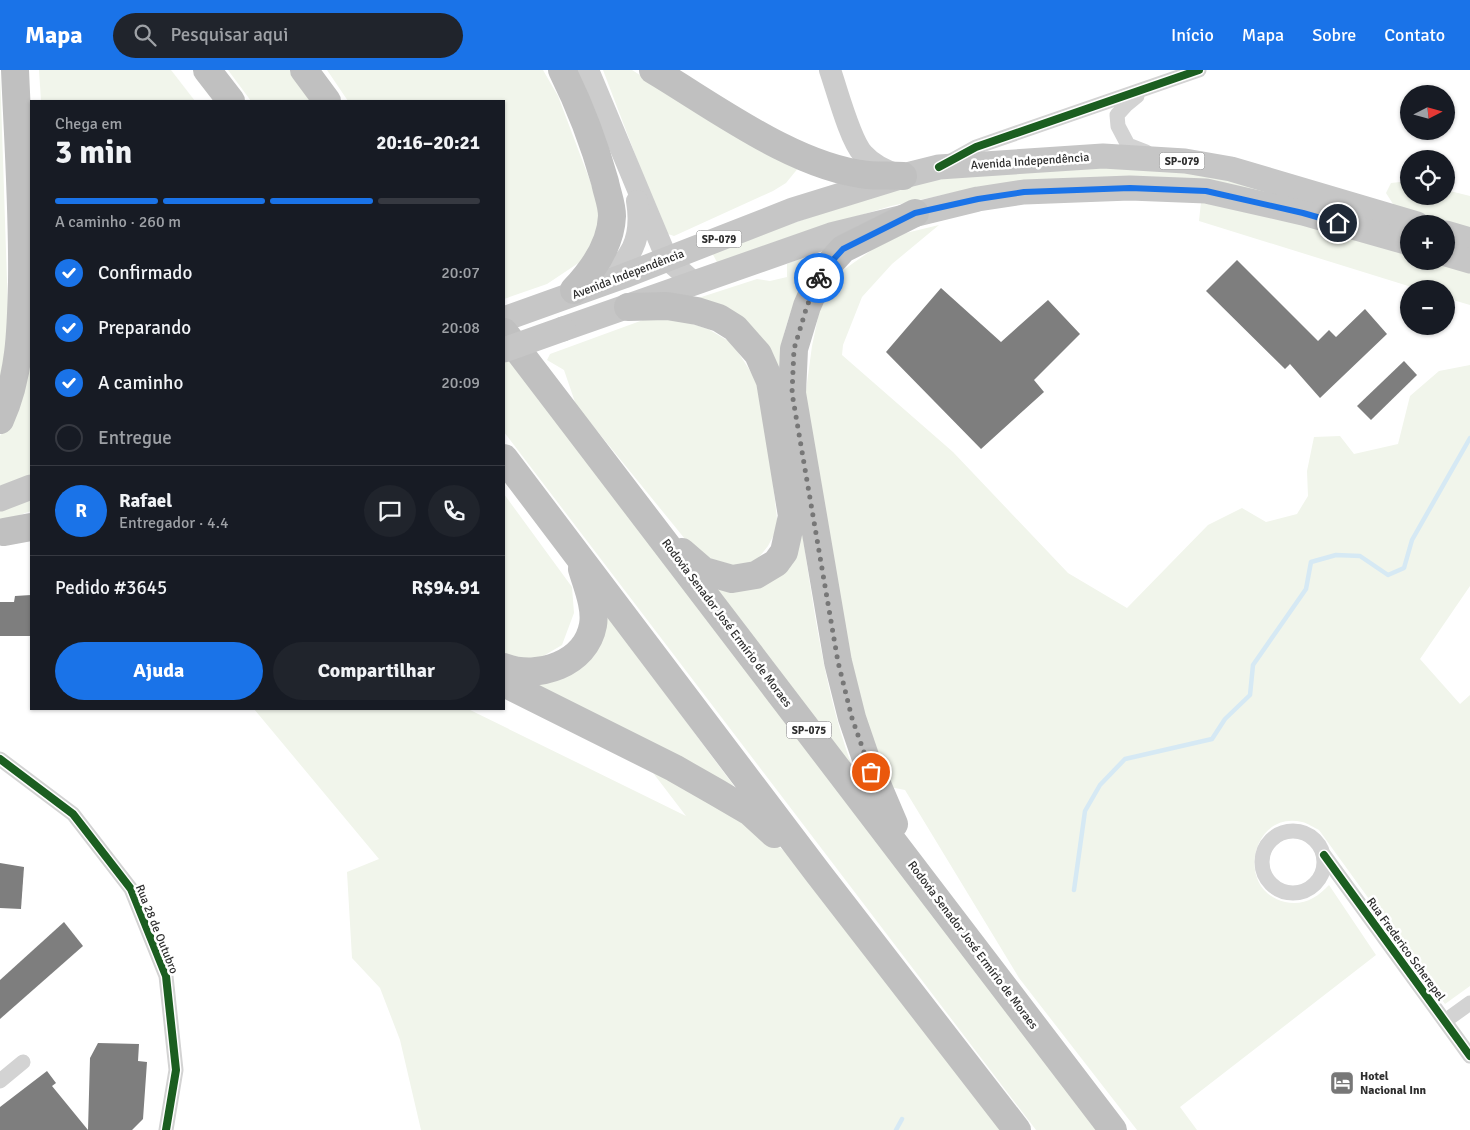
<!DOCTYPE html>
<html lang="pt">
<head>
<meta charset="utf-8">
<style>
  :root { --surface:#171b24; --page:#20242c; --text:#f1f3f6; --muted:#9ea1a6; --line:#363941; --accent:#1a73e8 }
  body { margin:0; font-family:Signika,sans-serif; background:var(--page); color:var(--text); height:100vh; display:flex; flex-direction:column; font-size:19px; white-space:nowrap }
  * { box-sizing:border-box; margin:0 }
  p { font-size:16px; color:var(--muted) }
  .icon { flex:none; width:28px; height:28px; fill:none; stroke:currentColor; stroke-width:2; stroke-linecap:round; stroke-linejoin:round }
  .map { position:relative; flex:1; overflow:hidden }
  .side { position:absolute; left:30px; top:30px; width:475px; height:610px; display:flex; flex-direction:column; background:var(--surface); border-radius:0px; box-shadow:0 1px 4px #0004 }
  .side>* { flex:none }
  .needle { width:32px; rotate:84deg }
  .buttons { position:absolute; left:1400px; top:15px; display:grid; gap:10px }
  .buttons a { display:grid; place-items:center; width:55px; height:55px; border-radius:50%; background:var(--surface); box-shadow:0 1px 4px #0004; font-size:25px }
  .pin { position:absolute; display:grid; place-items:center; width:42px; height:42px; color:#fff; margin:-21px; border:2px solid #fff; border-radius:50%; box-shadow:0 1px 5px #0007 }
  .courier { position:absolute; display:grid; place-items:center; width:50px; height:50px; margin:-25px; border:4px solid #1a73e8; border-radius:50%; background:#fff; color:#222; box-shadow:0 1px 6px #0007 }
  .headline em { font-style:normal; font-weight:800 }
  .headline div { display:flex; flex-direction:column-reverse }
  .headline { display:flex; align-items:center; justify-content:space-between; height:85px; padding:0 25px }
  h1 { font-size:32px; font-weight:800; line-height:38px }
  .bar { display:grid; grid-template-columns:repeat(4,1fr); gap:8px 5px; align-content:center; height:60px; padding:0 25px }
  .bar i { height:6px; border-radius:4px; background:var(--line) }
  .bar .current { background:var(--accent) }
  .bar p { grid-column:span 4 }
  .line { display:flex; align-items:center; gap:12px; padding:0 25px; border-top:1px solid var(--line) }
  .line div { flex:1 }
  .round { display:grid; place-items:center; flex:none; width:52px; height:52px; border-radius:26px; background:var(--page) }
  ol { padding:0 25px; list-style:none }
  li { display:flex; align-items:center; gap:15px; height:55px }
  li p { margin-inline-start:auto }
  li .icon { padding:5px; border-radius:50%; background:var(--accent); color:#fff; stroke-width:4 }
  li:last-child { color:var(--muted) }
  li i { width:28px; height:28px; border:2px solid var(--line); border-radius:50% }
  .button { display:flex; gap:10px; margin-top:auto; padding:10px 25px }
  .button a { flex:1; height:58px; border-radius:30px; background:var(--accent); color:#fff; font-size:20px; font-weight:800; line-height:58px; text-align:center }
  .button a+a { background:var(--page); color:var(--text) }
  header { display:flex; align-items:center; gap:30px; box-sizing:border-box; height:70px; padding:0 25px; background:var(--accent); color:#fff }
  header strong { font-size:24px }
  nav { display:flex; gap:28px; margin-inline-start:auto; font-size:18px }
  .search { width:350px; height:45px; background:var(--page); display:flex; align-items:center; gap:12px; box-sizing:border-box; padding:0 18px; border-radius:28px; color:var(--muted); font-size:19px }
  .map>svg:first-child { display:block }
</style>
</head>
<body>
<header>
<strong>Mapa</strong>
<div class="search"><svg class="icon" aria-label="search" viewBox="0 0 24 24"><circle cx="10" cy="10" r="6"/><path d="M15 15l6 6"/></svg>Pesquisar aqui</div>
<nav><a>Início</a><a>Mapa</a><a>Sobre</a><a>Contato</a></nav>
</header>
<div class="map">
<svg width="1470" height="1060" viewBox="0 0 1470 1060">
  <rect width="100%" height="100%" fill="#fff"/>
  <!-- green -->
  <g fill="#f1f5eb">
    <path d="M 0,0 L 9,271 L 0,330 Z"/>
    <path d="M 39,0 L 171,0 L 195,31 L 41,31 Z"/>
    <path d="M 228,0 L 290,0 L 314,31 L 251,31 Z"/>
    <path d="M 327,0 L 543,0 L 558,26 L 601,140 L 594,170 L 583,190 L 547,214 L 504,229 L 504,31 L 348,31 Z"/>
    <path d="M 603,0 L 632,0 L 725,58 L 799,97 L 786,113 L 773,121 L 674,166 L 665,163 Z"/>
    <path d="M 1114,94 L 1242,110 L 1283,129 L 971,119 L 891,136 L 828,155 L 718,194 L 711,181 L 896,118 L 966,104 Z"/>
    <path d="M 1409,111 L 1409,126 L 1446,126 L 1446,120 L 1470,126 L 1470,158 L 1395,137 L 1386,123 L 1391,113 Z"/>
    <path d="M 1206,130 L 1409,182 L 1409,191 L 1438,191 L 1470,201 L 1470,235 L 1446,228 L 1446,219 L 1418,219 L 1199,151 L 1201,132 Z"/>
    <path d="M 939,155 L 892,194 L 862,227 L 843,275 L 842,285 L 953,382 L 1068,503 L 1127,538 L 1208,455 L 1242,438 L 1266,452 L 1297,444 L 1308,426 L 1307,401 L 1314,367 L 1340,366 L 1354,384 L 1398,374 L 1410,326 L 1439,301 L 1470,295 L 1470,516 L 1420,589 L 1460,634 L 1470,625 L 1470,916 L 1445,934 L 1319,760 C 1314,758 1308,753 1302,752 C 1252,740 1234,820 1285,832 C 1303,836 1317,828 1329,815 L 1376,885 L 1180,1037 L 1197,1060 L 1137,1060 L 1019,908 L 905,720 L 885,716 L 847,592 L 805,328 L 812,276 L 821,233 L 842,201 L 876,177 L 906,163 Z"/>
    <path d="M 810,184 L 816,190 C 794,228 778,266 779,310 L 686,232 L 757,209 L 770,211 L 787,207 L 787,194 Z"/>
    <path d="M 676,249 L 708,259 L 732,273 L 762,319 L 778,457 L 768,476 L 755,492 L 728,497 L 708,490 L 685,469 L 576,335 L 564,300 L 547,290 L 550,284 L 643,250 Z"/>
    <path d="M 26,260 L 31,313 L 31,406 L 0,418 L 0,366 L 5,357 Z"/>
    <path d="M 504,280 L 1099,1060 L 1036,1060 L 504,362 Z"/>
    <path d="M 504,424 L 572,517 L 574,543 L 562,575 L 535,591 L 504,585 Z"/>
    <path d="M 31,427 L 31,441 L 0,452 L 0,438 Z"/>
    <path d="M 798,436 C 812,524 822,615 853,699 L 710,513 L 758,511 Z"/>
    <path d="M 600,536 L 734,716 L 504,606 L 550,606 Z"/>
    <path d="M 254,639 L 468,639 L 686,746 L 644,691 L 756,759 L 788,784 L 1001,1060 L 421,1060 L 400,970 L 380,918 L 352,888 L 347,802 L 379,789 Z"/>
  </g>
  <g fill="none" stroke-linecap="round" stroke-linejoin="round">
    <!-- stream -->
    <g stroke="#d6e9f4" stroke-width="4.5">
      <path d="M 1074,820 L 1085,741 L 1100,715 L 1125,689 L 1212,669 L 1225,649 L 1250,625 L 1253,595 L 1306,519 L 1311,492 L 1336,485 L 1360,486 L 1388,505 L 1404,498 L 1412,470 L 1470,368"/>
      <path d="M 896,1060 L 902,1049"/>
    </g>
  </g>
  <!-- building -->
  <g fill="#7e7e7e">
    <path d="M 1237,190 L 1318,271 L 1329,260 L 1336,267 L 1365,239 L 1387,264 L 1320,328 L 1290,294 L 1285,299 L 1206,221 Z"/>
    <path d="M 941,218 L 1001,272 L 1048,230 L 1080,264 L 1034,310 L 1044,322 L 981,379 L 886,282 Z"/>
    <path d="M 1404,291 L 1417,305 L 1371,350 L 1357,336 Z"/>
    <path d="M 31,525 L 31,566 L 0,566 L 0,532 L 14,532 L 15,526 Z"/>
    <path d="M 0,793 L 24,797 L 21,839 L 0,838 Z"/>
    <path d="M 64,852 L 83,876 L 0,949 L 0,910 Z"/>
    <path d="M 98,973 L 139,974 L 138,991 L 147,992 L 143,1049 L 132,1060 L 0,1060 L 0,1037 L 47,1001 L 56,1013 L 52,1016 L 88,1060 L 90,988 Z"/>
  </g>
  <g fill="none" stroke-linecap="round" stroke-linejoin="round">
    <!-- minor -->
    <g stroke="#d3d3d3" stroke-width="15">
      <path d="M 1137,26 L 1126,35 L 1117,45 L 1118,56 L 1128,75 L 1146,82"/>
      <path d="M 949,92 L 976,77 L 1199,0"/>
      <path d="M 0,689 L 73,744 L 131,819 L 166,906 L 176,1000 L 166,1060"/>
      <circle cx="1293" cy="792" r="31"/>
      <path d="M 1324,785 L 1470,986"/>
      <path d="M 1445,951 L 1470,933"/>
      <path d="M 0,1011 L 23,992"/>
    </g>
    <!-- secondary -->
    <g stroke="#ccc" stroke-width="22">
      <path d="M 588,0 L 667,189 L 691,210 L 698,211"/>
      <path d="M 830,0 C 837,20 850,70 863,84 C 873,95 885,101 899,105"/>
      <path d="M 599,209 C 632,194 643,167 637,131"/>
    </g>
    <!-- primary -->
    <g stroke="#c6c6c6" stroke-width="25">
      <path d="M 1446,163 L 1470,170"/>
      <path d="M 1446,184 L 1470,191"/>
      <path d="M 504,249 L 624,206 L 793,140 L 903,106 L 939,97 L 1103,86 L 1185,91 L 1231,99 L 1417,154"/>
      <path d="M 563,259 L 831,165 L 978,129 L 1024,122 L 1130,118 L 1206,121 L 1303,143 L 1409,173"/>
      <path d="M 0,429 L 31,417"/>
    </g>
    <!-- motorway -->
    <g stroke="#c0c0c0" stroke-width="28">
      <path d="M 207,0 L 231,31"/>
      <path d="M 304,0 L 327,31"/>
      <path d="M 562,0 C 580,36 594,73 605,112 C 607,123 612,134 612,146 C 611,174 593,200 574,220"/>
      <path d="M 653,0 C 715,37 796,98 868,105 C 880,106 891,105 903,106"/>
      <path d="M 628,237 L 667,236 L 697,241 L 719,248 L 735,258 L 758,284 L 770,311 L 792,446 L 784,482 L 776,493 L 756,505 L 732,509 L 704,501 L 682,482"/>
      <path d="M 504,262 L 1113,1060"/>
      <path d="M 0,350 C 20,307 21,259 22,212 C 23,142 18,71 15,0"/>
      <path d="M 504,388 L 818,803 L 1017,1060"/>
      <path d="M 4,462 L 31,457"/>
      <path d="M 504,597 C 538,610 586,594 593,555 C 596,537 587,516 582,499"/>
      <path d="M 504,613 L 674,698 L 716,722 L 750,742 L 774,764"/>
      <path d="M 894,754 L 865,686 L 852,648 L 838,592 L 792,323 L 794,279 L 807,236 L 822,202 L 843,179 L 915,143"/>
    </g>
    <!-- primary-bridge -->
    <path stroke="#c6c6c6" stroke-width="25" d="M 504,280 L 563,259"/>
    <defs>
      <g id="cycleway">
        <path d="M 939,97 L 976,77 L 1199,0"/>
        <path d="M 0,689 L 73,744 L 131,819 L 166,906 L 176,1000 L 166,1060"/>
        <path d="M 1324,785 L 1470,986"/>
      </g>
    </defs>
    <!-- cycleway casing -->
    <use href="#cycleway" stroke="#fff" stroke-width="11"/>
    <!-- cycleway -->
    <use href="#cycleway" stroke="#1b5e20" stroke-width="8"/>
  </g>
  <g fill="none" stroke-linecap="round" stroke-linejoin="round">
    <!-- done -->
    <path stroke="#777" stroke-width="5" stroke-dasharray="0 9" d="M 819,208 L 807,236 L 794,279 L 792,323 L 838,592 L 852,648 L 871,702"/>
    <!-- route -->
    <path stroke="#1a73e8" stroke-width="6" d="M 819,208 L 822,202 L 843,179 L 915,143 L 978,129 L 1024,122 L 1130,118 L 1206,121 L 1303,143 L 1338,153"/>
  </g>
  <!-- icons -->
  <defs>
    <symbol id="hotel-square" viewBox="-11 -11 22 22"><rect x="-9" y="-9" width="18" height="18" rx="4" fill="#777" stroke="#fff"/><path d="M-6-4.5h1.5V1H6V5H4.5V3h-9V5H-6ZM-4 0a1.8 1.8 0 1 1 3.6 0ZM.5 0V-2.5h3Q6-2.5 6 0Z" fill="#fff"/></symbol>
  </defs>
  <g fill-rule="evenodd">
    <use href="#hotel-square" x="1328" y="999" width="28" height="28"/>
  </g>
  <g text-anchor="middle" stroke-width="5" stroke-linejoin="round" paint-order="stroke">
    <!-- shield labels -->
    <g fill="#fff" stroke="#6d6d6d" stroke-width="1">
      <rect x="1159.5" y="82.5" width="45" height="17" rx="4"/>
      <rect x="696.5" y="160.5" width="45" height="17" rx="4"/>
      <rect x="786.5" y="651.5" width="45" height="17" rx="4"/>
    </g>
    <g font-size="11" font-weight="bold" fill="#2e2e2e">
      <text x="1182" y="95">SP-079</text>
      <text x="719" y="173">SP-079</text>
      <text x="809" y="664">SP-075</text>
    </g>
    <!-- street labels -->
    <g font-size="12" fill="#2e2e2e" stroke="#fff">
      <text transform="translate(1030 91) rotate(-4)" y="4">Avenida Independência</text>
      <text transform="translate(628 204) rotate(-21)" y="4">Avenida Independência</text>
      <text transform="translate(727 553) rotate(53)" y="4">Rodovia Senador José Ermírio de Moraes</text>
      <text transform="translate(157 859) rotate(68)" y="4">Rua 28 de Outubro</text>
      <text transform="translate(973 875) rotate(53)" y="4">Rodovia Senador José Ermírio de Moraes</text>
      <text transform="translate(1406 879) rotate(54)" y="4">Rua Frederico Scherepel</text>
    </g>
    <!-- poi labels -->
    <g font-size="12" font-weight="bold" fill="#2e2e2e" stroke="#fff" text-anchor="start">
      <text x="1360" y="1010">Hotel<tspan x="1360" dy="14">Nacional Inn</tspan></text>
    </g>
  </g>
</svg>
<div class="buttons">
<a><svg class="needle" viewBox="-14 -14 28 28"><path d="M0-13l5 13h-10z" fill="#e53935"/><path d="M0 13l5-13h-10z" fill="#9ea1a6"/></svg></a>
<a><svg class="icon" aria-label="locate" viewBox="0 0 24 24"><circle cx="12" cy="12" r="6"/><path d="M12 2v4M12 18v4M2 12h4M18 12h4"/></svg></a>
<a>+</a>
<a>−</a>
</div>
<div class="pin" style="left:871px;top:702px;background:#ea580c"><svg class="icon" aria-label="bag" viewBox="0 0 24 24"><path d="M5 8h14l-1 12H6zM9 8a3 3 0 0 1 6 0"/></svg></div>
<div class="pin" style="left:1338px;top:153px;background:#1f2937"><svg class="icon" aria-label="home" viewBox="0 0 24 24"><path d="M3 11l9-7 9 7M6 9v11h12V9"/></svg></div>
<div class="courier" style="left:819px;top:208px"><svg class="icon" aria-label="bike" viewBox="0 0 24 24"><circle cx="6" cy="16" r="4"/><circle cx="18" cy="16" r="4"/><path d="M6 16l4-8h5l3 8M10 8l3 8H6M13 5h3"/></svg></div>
<section class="side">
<div class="headline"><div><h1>3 min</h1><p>Chega em</p></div><em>20:16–20:21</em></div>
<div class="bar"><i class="current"></i><i class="current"></i><i class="current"></i><i></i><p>A caminho · 260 m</p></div>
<ol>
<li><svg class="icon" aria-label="check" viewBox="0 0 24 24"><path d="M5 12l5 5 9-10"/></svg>Confirmado<p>20:07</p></li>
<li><svg class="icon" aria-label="check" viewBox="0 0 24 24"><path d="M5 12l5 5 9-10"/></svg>Preparando<p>20:08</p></li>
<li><svg class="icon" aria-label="check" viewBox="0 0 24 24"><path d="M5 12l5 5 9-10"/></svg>A caminho<p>20:09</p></li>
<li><i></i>Entregue</li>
</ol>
<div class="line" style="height:90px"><b class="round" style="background:var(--accent);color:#fff">R</b><div><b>Rafael</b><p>Entregador · 4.4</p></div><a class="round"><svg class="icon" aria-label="chat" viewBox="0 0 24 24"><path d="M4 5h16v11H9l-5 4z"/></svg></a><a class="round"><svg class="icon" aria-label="phone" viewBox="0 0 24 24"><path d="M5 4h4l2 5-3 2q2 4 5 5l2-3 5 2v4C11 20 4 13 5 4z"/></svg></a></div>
<div class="line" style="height:65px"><div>Pedido #3645</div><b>R$94.91</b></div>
<div class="button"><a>Ajuda</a><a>Compartilhar</a></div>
</section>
</div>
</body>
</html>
